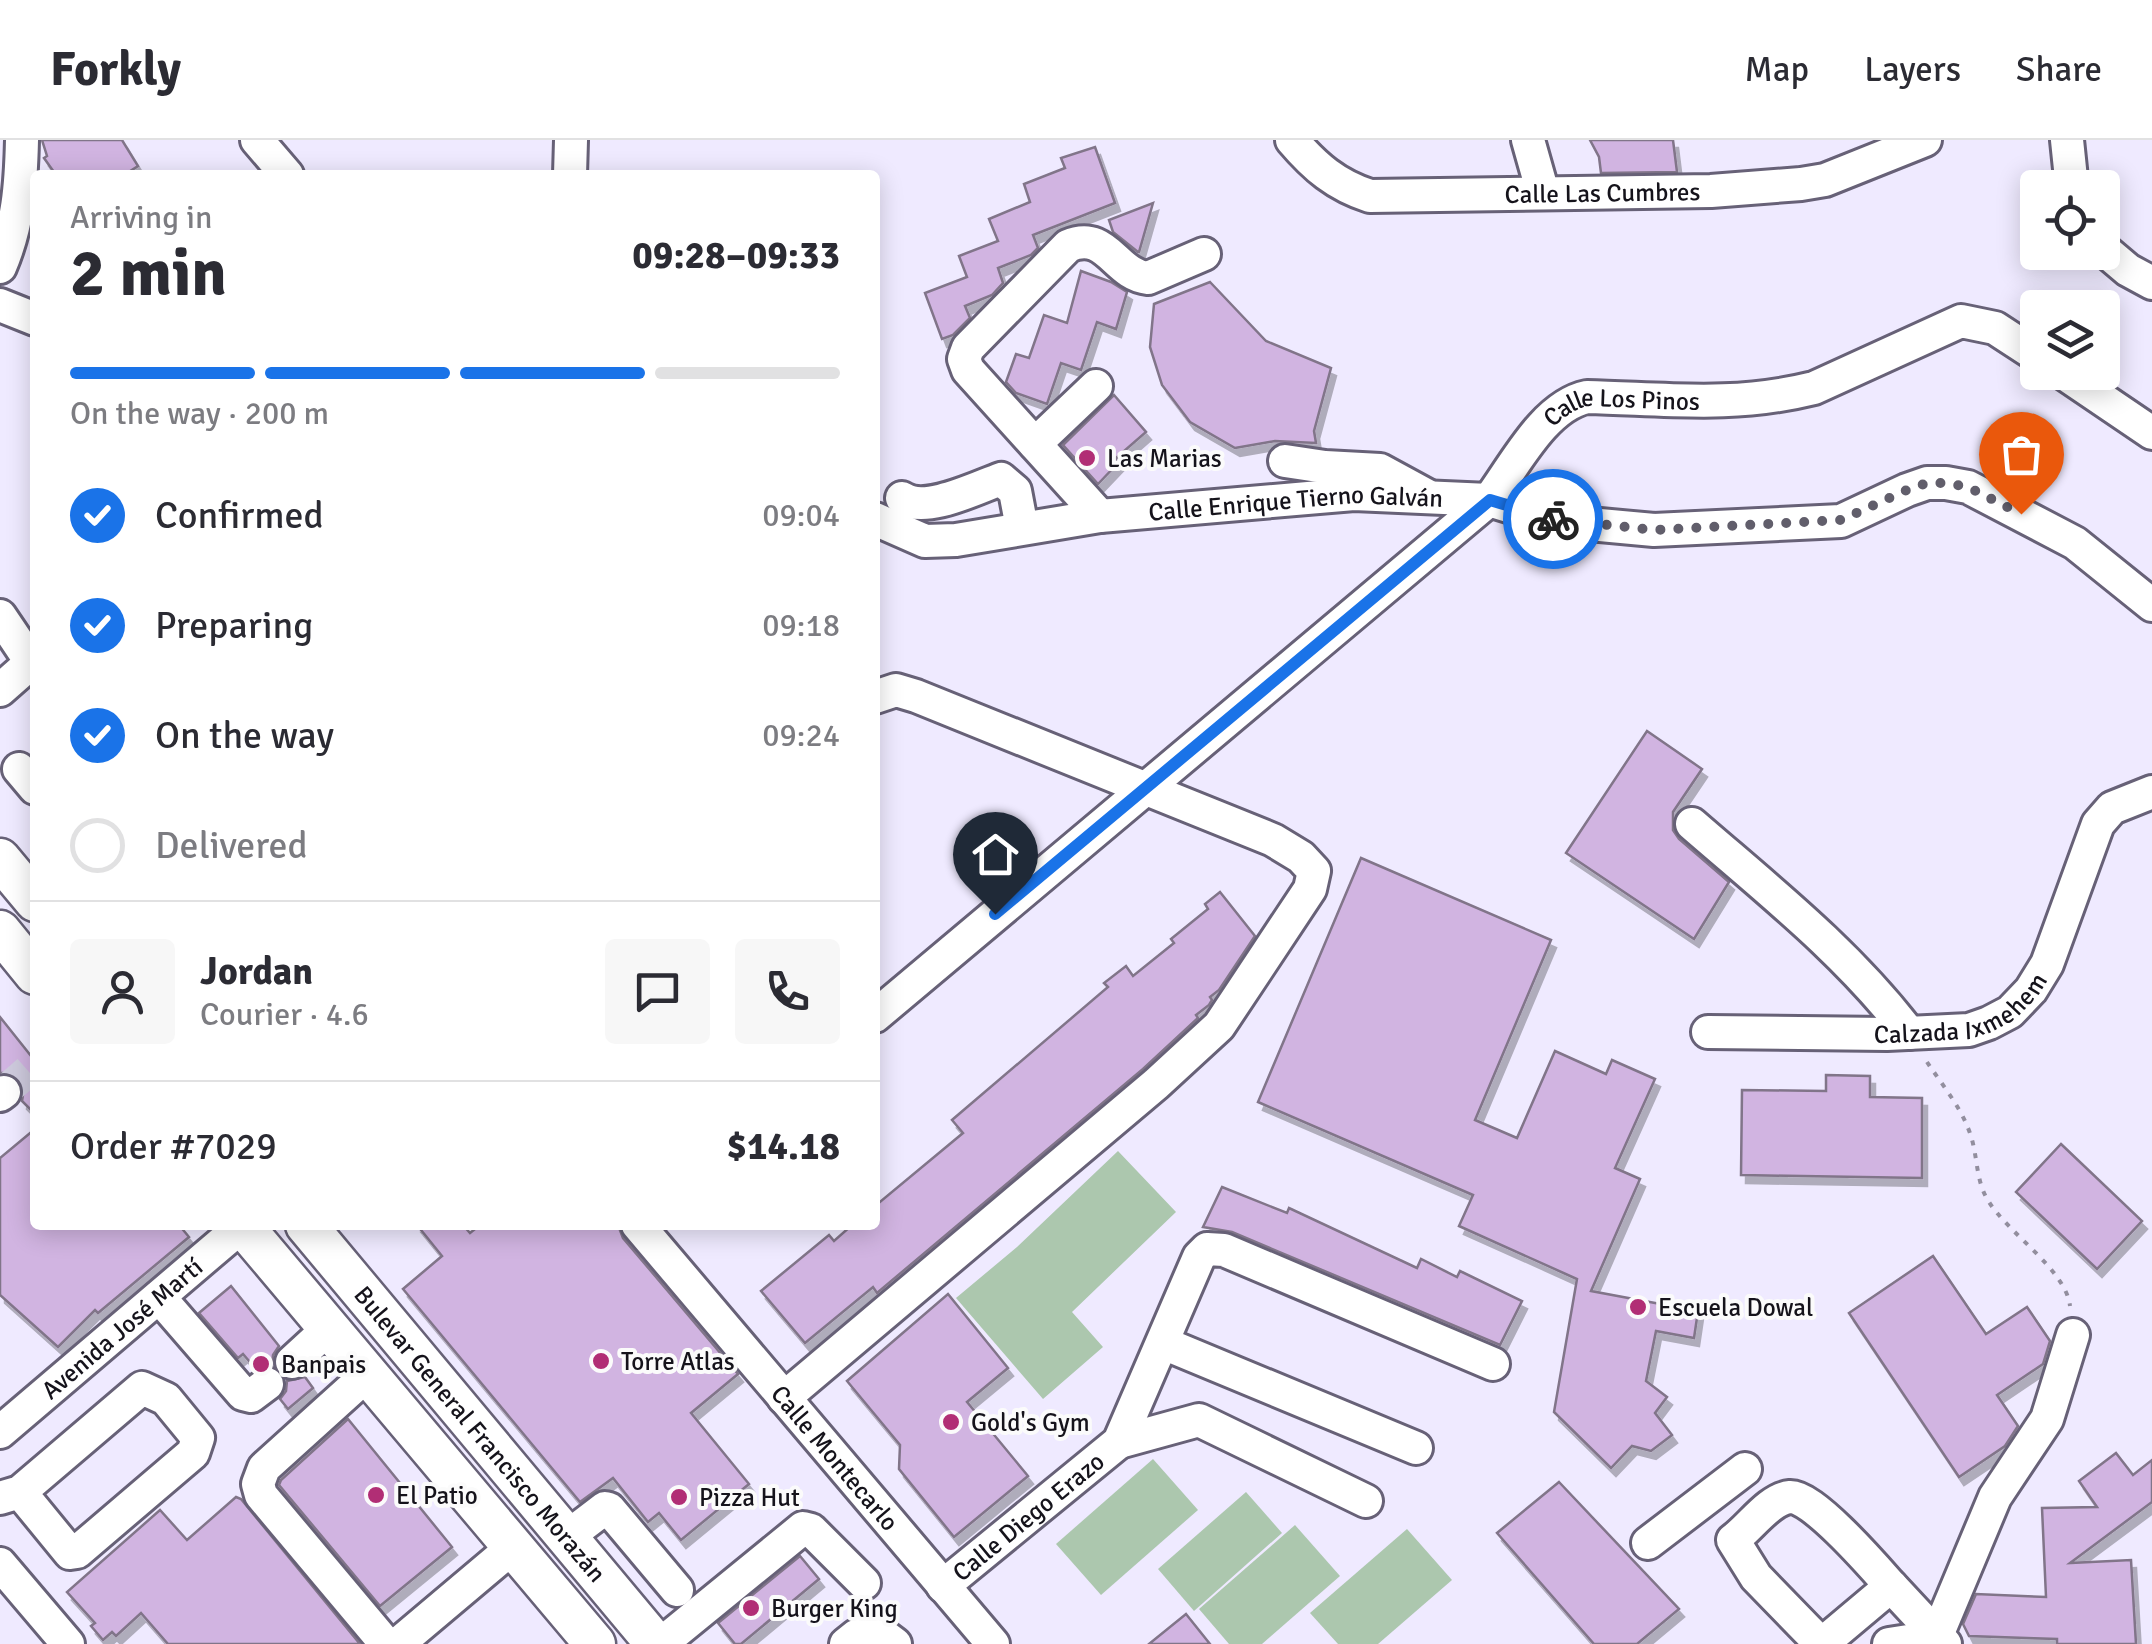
<!DOCTYPE html>
<html lang="en">
<head>
<meta charset="utf-8">
<style>
  :root { --surface:#fff; --page:#f7f7f7; --text:#2b2b33; --muted:#7c7c81; --line:#e1e1e2; --accent:#1a73e8 }
  body { margin:0; font-family:Signika,sans-serif; background:var(--page); color:var(--text); height:100vh; display:flex; flex-direction:column; font-size:38px; white-space:nowrap }
  * { box-sizing:border-box; margin:0 }
  p { font-size:32px; color:var(--muted) }
  .icon { flex:none; width:55px; height:55px; fill:none; stroke:currentColor; stroke-width:2; stroke-linecap:round; stroke-linejoin:round }
  .map { position:relative; flex:1; overflow:hidden }
  .sheet { position:absolute; left:30px; top:30px; width:850px; height:1060px; display:flex; flex-direction:column; background:var(--surface); border-radius:10px; box-shadow:0 5px 25px #0003 }
  .sheet>* { flex:none }
  .fabs { position:absolute; left:2020px; top:30px; display:grid; gap:20px }
  .fabs a { display:grid; place-items:center; width:100px; height:100px; border-radius:10px; background:var(--surface); box-shadow:0 5px 25px #0003; font-size:50px }
  .pin { position:absolute; display:grid; place-items:center; width:85px; height:85px; color:#fff; margin:-102px -42px; border-radius:50% 50% 50% 0; rotate:-45deg; box-shadow:0 0 10px #0007 }
  .pin .icon { rotate:45deg }
  .courier { position:absolute; display:grid; place-items:center; width:100px; height:100px; margin:-50px; border:8px solid #1a73e8; border-radius:50%; background:#fff; color:#222; box-shadow:0 2px 12px #0007 }
  .summary em { font-style:normal; font-weight:700 }
  .summary div { display:flex; flex-direction:column-reverse }
  .summary { display:flex; align-items:center; justify-content:space-between; height:170px; padding:0 40px }
  h1 { font-size:65px; font-weight:700; line-height:75px }
  .bar { display:grid; grid-template-columns:repeat(4,1fr); gap:15px 10px; align-content:center; height:120px; padding:0 40px }
  .bar i { height:12px; border-radius:8px; background:var(--line) }
  .bar .on { background:var(--accent) }
  .bar p { grid-column:span 4 }
  .line { display:flex; align-items:center; gap:25px; padding:0 40px; border-top:2px solid var(--line) }
  .line div { flex:1 }
  .round { display:grid; place-items:center; flex:none; width:105px; height:105px; border-radius:10px; background:var(--page) }
  ol { padding:0 40px; list-style:none }
  li { display:flex; align-items:center; gap:30px; height:110px }
  li p { margin-inline-start:auto }
  li .icon { padding:10px; border-radius:50%; background:var(--accent); color:#fff; stroke-width:4 }
  li:last-child { color:var(--muted) }
  li i { width:55px; height:55px; border:5px solid var(--line); border-radius:50% }
  header { display:flex; align-items:center; gap:60px; box-sizing:border-box; height:140px; padding:0 50px; background:var(--surface); border-bottom:2px solid var(--line) }
  header strong { font-size:48px }
  nav { display:flex; gap:55px; margin-inline-start:auto; font-size:35px }
  .map>svg:first-child { display:block }
</style>
</head>
<body>
<header>
<strong>Forkly</strong>
<nav><a>Map</a><a>Layers</a><a>Share</a></nav>
</header>
<div class="map">
<svg width="2152" height="1504" viewBox="0 0 2152 1504">
  <defs>
    <filter id="shadow"><feDropShadow dx="5" dy="8" stdDeviation="0" flood-color="#0004"/></filter>
  </defs>
  <rect width="100%" height="100%" fill="#efeaff"/>
  <!-- green -->
  <g fill="#acc7ae">
    <path d="M 1118,1011 L 1176,1072 L 1072,1172 L 1103,1207 L 1043,1259 L 956,1158 L 1017,1107 Z"/>
    <path d="M 1153,1319 L 1198,1370 L 1101,1455 L 1056,1404 Z"/>
    <path d="M 1246,1352 L 1282,1393 L 1194,1471 L 1158,1429 Z"/>
    <path d="M 1295,1385 L 1340,1436 L 1262,1504 L 1229,1504 L 1199,1469 Z"/>
    <path d="M 1407,1389 L 1452,1440 L 1378,1504 L 1338,1504 L 1310,1473 Z"/>
  </g>
  <!-- building -->
  <g fill="#d1b4e1" stroke="#817489" stroke-width="2.5" filter="url(#shadow)">
    <path d="M 42,0 L 122,0 L 138,26 L 124,35 L 56,35 L 44,18 L 47,16 Z"/>
    <path d="M 1590,0 L 1673,0 L 1677,32 L 1601,33 L 1599,17 Z"/>
    <path d="M 1095,7 L 1115,63 L 1033,95 L 1038,108 L 1031,115 L 998,128 L 1003,143 L 992,155 L 965,166 L 970,178 L 953,195 L 942,199 L 925,153 L 967,137 L 959,116 L 998,101 L 989,79 L 1030,62 L 1024,44 L 1065,28 L 1061,18 Z"/>
    <path d="M 1153,63 L 1139,112 L 1138,112 L 1113,92 L 1109,80 Z"/>
    <path d="M 1081,131 L 1111,142 L 1127,152 L 1116,189 L 1097,182 L 1081,230 L 1061,223 L 1047,264 L 1016,253 L 1006,242 L 1016,214 L 1029,218 L 1044,175 L 1067,183 Z"/>
    <path d="M 1210,142 L 1266,201 L 1331,228 L 1314,291 L 1316,303 L 1275,301 L 1235,308 L 1190,282 L 1162,245 L 1150,207 L 1154,164 Z"/>
    <path d="M 1114,255 L 1146,292 L 1115,319 L 1118,323 L 1098,344 L 1063,305 Z"/>
    <path d="M 1647,591 L 1702,629 L 1673,672 L 1673,690 L 1679,699 L 1729,742 L 1694,799 L 1566,713 Z"/>
    <path d="M 1361,718 L 1551,800 L 1475,980 L 1517,998 L 1555,911 L 1606,934 L 1612,920 L 1655,939 L 1615,1028 L 1640,1039 L 1591,1151 L 1698,1171 L 1694,1198 L 1656,1191 L 1646,1241 L 1667,1257 L 1655,1273 L 1672,1295 L 1651,1311 L 1632,1306 L 1611,1328 L 1554,1272 L 1577,1139 L 1459,1086 L 1473,1055 L 1258,962 Z"/>
    <path d="M 1220,752 L 1255,796 L 1219,850 L 1210,857 L 1212,860 L 1209,865 L 1196,875 L 1198,878 L 1143,929 L 877,1153 L 873,1147 L 805,1203 L 761,1151 L 829,1095 L 834,1101 L 852,1085 L 875,1085 L 875,1066 L 963,993 L 952,980 L 1108,847 L 1104,843 L 1126,826 L 1133,836 L 1174,803 L 1171,799 L 1208,769 L 1205,764 Z"/>
    <path d="M 0,877 L 35,921 L 35,974 L 22,961 L 24,949 L 19,939 L 11,933 L 0,933 Z"/>
    <path d="M 1826,935 L 1870,936 L 1870,957 L 1922,958 L 1922,1038 L 1741,1035 L 1742,950 L 1826,951 Z"/>
    <path d="M 35,989 L 35,1085 L 179,1085 L 189,1097 L 98,1173 L 95,1170 L 58,1207 L 0,1155 L 0,1018 Z"/>
    <path d="M 2061,1004 L 2142,1081 L 2097,1129 L 2016,1052 Z"/>
    <path d="M 1222,1047 L 1287,1073 L 1289,1068 L 1417,1128 L 1421,1119 L 1457,1137 L 1460,1131 L 1522,1161 L 1500,1205 L 1232,1092 L 1203,1087 Z"/>
    <path d="M 417,1085 L 463,1085 L 470,1093 L 480,1085 L 618,1085 L 623,1098 L 738,1234 L 691,1273 L 749,1344 L 681,1400 L 659,1373 L 648,1382 L 613,1338 L 580,1362 L 403,1149 L 442,1116 Z"/>
    <path d="M 1933,1116 L 1986,1194 L 2027,1167 L 2050,1201 L 2043,1224 L 1997,1255 L 2018,1286 L 2005,1306 L 1959,1337 L 1849,1173 Z"/>
    <path d="M 231,1146 L 279,1206 L 273,1215 L 272,1225 L 255,1228 L 243,1214 L 238,1218 L 199,1173 Z"/>
    <path d="M 948,1154 L 1008,1228 L 967,1262 L 1028,1336 L 954,1397 L 899,1329 L 900,1305 L 847,1241 Z"/>
    <path d="M 305,1237 L 313,1248 L 288,1269 L 280,1259 L 286,1251 L 287,1241 Z"/>
    <path d="M 348,1279 L 452,1407 L 380,1466 L 279,1345 L 281,1340 Z"/>
    <path d="M 2116,1313 L 2133,1335 L 2152,1320 L 2152,1362 L 2070,1423 L 2131,1420 L 2136,1504 L 2057,1504 L 2057,1499 L 1969,1496 L 1963,1484 L 1976,1454 L 2046,1457 L 2042,1368 L 2097,1367 L 2079,1341 Z"/>
    <path d="M 1559,1342 L 1679,1469 L 1637,1504 L 1594,1504 L 1497,1393 Z"/>
    <path d="M 236,1357 L 241,1359 L 360,1504 L 168,1504 L 141,1473 L 116,1496 L 112,1492 L 103,1500 L 91,1486 L 95,1483 L 67,1452 L 160,1370 L 187,1400 Z"/>
    <path d="M 800,1416 L 819,1439 L 741,1504 L 735,1504 L 718,1483 Z"/>
    <path d="M 1186,1474 L 1210,1504 L 1149,1504 Z"/>
  </g>
  <g fill="none" stroke-linecap="round" stroke-linejoin="round">
    <!-- minor-tunnel -->
    <path stroke="#cecadd" stroke-width="32" stroke-dasharray="32 16" stroke-linecap="butt" d="M 4,952 L 35,925"/>
    <defs>
      <g id="minor">
        <path d="M 257,0 L 287,35"/>
        <path id="s1" d="M 1292,0 C 1315,27 1336,45 1370,56 L 1711,51 L 1801,44 L 1825,40 L 1925,0"/>
        <path d="M 1528,0 L 1543,53"/>
        <path d="M 2067,0 L 2072,48"/>
        <path d="M 570,35 L 571,0"/>
        <path d="M 2102,108 L 2128,130 L 2152,143"/>
        <path d="M 0,127 C 18,85 21,45 22,0"/>
        <path d="M 0,165 L 35,179"/>
        <path d="M 2062,232 L 2152,293"/>
        <path d="M 1035,304 L 1096,246"/>
        <path d="M 1285,321 L 1325,327 L 1380,330 L 1426,355"/>
        <path d="M 902,358 C 925,374 976,348 1001,339 L 1015,351 L 1022,388"/>
        <path d="M 1100,376 L 968,230 L 964,219 L 968,208 L 1068,106 C 1107,89 1115,135 1148,138 L 1204,114"/>
        <path id="s2" d="M 875,379 L 925,401 L 956,400 L 1100,376 L 1354,354 L 1489,360 L 1557,381 L 1654,390 L 1841,381 L 1907,350 L 1927,343 L 1946,343 L 1968,347 L 2075,403 L 2152,465"/>
        <path d="M 0,476 L 27,516 L 25,528 L 0,550"/>
        <path d="M 19,629 L 35,648"/>
        <path d="M 1692,684 C 1768,750 1847,812 1909,893"/>
        <path id="s3" d="M 875,876 L 1489,360 C 1515,325 1544,266 1587,257 C 1668,259 1733,268 1814,248 L 1961,181 L 1995,188 L 2038,216"/>
        <path id="s4" d="M 1708,892 L 1887,894 L 1969,890 L 1989,883 L 2010,872 L 2031,850 L 2047,824 L 2098,684 L 2112,668 L 2152,652"/>
        <path d="M 0,955 L 4,952"/>
        <path id="s5" d="M 638,1085 L 993,1504"/>
        <path d="M 159,1157 L 243,1254 L 251,1256 L 267,1244"/>
        <path d="M 1163,1203 L 1416,1308"/>
        <path d="M 292,1222 L 329,1188"/>
        <path d="M 368,1234 L 264,1328 L 258,1344 L 261,1355 L 386,1504"/>
        <path d="M 784,1258 L 1156,944 L 1219,886 L 1310,749 L 1314,731 L 1301,717 L 1273,700 L 916,556 L 896,550 L 875,557"/>
        <path id="s6" d="M 0,1292 L 243,1085"/>
        <path d="M 1119,1302 L 1199,1280 L 1366,1361"/>
        <path d="M 0,1358 L 20,1352 L 142,1248 L 166,1259 L 198,1298 L 193,1313 L 77,1412 L 70,1413 L 20,1352"/>
        <path d="M 567,1397 L 605,1368 L 609,1369 L 677,1450"/>
        <path d="M 1648,1403 L 1745,1329"/>
        <path d="M 0,1424 L 68,1504"/>
        <path id="s7" d="M 943,1446 L 1119,1302 L 1199,1117 L 1207,1109 L 1224,1110 L 1493,1224"/>
        <path d="M 1891,1446 L 1945,1504"/>
        <path d="M 1938,1493 L 1995,1357 L 2047,1279 L 2073,1195"/>
        <path d="M 398,1504 L 513,1407"/>
        <path d="M 661,1504 L 803,1388 L 811,1390 L 864,1443"/>
        <path d="M 846,1504 L 856,1496 L 875,1489 L 895,1504"/>
        <path d="M 1821,1504 L 1756,1437 L 1733,1400 C 1750,1388 1769,1359 1790,1357 C 1812,1355 1875,1428 1891,1446 L 1822,1504"/>
        <path d="M 1889,1504 L 1921,1499 L 1936,1504"/>
      </g>
      <g id="major">
        <path d="M 0,719 L 35,761"/>
        <path d="M 0,791 L 35,834"/>
        <path d="M 242,1085 L 595,1504"/>
        <path id="s8" d="M 306,1085 L 656,1504"/>
      </g>
    </defs>
    <!-- minor casing -->
    <use href="#minor" stroke="#676177" stroke-width="38"/>
    <!-- major casing -->
    <use href="#major" stroke="#676177" stroke-width="45"/>
    <!-- path -->
    <path stroke="#928e9e" stroke-width="4" stroke-dasharray="5 8" stroke-linecap="butt" d="M 1927,922 C 1941,943 1959,965 1968,988 C 1979,1014 1974,1039 1989,1062 C 2009,1094 2066,1130 2070,1166"/>
    <!-- minor -->
    <use href="#minor" stroke="#fff" stroke-width="32"/>
    <!-- major -->
    <use href="#major" stroke="#fff" stroke-width="40"/>
  </g>
  <g fill="none" stroke-linecap="round" stroke-linejoin="round">
    <!-- done -->
    <path stroke="#615e6b" stroke-width="10" stroke-dasharray="0 18" d="M 1553,379 L 1654,390 L 1841,380 L 1907,350 L 1927,343 L 1946,343 L 1968,347 L 2021,374"/>
    <!-- route -->
    <path stroke="#1a73e8" stroke-width="12" d="M 995,774 L 1490,360 L 1553,379"/>
  </g>
  <!-- markers -->
  <g fill="#b12e75" stroke="#fbfbfb" stroke-width="4">
    <circle cx="1087" cy="318" r="10"/>
    <circle cx="1638" cy="1167" r="10"/>
    <circle cx="601" cy="1221" r="10"/>
    <circle cx="261" cy="1224" r="10"/>
    <circle cx="951" cy="1282" r="10"/>
    <circle cx="376" cy="1355" r="10"/>
    <circle cx="679" cy="1357" r="10"/>
    <circle cx="751" cy="1468" r="10"/>
  </g>
  <g text-anchor="middle" stroke-width="8" stroke-linejoin="round" paint-order="stroke">
    <!-- street labels -->
    <g font-size="25" fill="#15131b" stroke="#fbfbfb">
      <text dy="9" stroke="none"><textPath href="#s1" startOffset="330">Calle Las Cumbres</textPath></text>
      <text dy="9" stroke="none"><textPath href="#s3" startOffset="980">Calle Los Pinos</textPath></text>
      <text dy="9" stroke="none"><textPath href="#s2" startOffset="428">Calle Enrique Tierno Galván</textPath></text>
      <text dy="9" stroke="none"><textPath href="#s4" startOffset="260">Calzada Ixmehem</textPath></text>
      <text dy="9" stroke="none"><textPath href="#s6" startOffset="160">Avenida José Martí</textPath></text>
      <text dy="9" stroke="none"><textPath href="#s8" startOffset="272">Bulevar General Francisco Morazán</textPath></text>
      <text dy="9" stroke="none"><textPath href="#s5" startOffset="305">Calle Montecarlo</textPath></text>
      <text dy="9" stroke="none"><textPath href="#s7" startOffset="110">Calle Diego Erazo</textPath></text>
    </g>
    <!-- poi labels -->
    <g font-size="25" fill="#15131b" stroke="#fbfbfb" text-anchor="start">
      <text x="1107" y="327">Las Marias</text>
      <text x="1658" y="1176">Escuela Dowal</text>
      <text x="621" y="1230">Torre Atlas</text>
      <text x="281" y="1233">Banpais</text>
      <text x="971" y="1291">Gold's Gym</text>
      <text x="396" y="1364">El Patio</text>
      <text x="699" y="1366">Pizza Hut</text>
      <text x="771" y="1477">Burger King</text>
    </g>
  </g>
</svg>
<div class="fabs">
<a><svg class="icon" aria-label="locate" viewBox="0 0 24 24"><circle cx="12" cy="12" r="6"/><path d="M12 2v4M12 18v4M2 12h4M18 12h4"/></svg></a>
<a><svg class="icon" aria-label="layers" viewBox="0 0 24 24"><path d="M12 4l9 5-9 5-9-5zM3 14l9 5 9-5"/></svg></a>
</div>
<div class="pin" style="left:2021px;top:374px;background:#ea580c"><svg class="icon" aria-label="bag" viewBox="0 0 24 24"><path d="M5 8h14l-1 12H6zM9 8a3 3 0 0 1 6 0"/></svg></div>
<div class="pin" style="left:995px;top:774px;background:#1f2937"><svg class="icon" aria-label="home" viewBox="0 0 24 24"><path d="M3 11l9-7 9 7M6 9v11h12V9"/></svg></div>
<div class="courier" style="left:1553px;top:379px"><svg class="icon" aria-label="bike" viewBox="0 0 24 24"><circle cx="6" cy="16" r="4"/><circle cx="18" cy="16" r="4"/><path d="M6 16l4-8h5l3 8M10 8l3 8H6M13 5h3"/></svg></div>
<section class="sheet">
<div class="summary"><div><h1>2 min</h1><p>Arriving in</p></div><em>09:28–09:33</em></div>
<div class="bar"><i class="on"></i><i class="on"></i><i class="on"></i><i></i><p>On the way · 200 m</p></div>
<ol>
<li><svg class="icon" aria-label="check" viewBox="0 0 24 24"><path d="M5 12l5 5 9-10"/></svg>Confirmed<p>09:04</p></li>
<li><svg class="icon" aria-label="check" viewBox="0 0 24 24"><path d="M5 12l5 5 9-10"/></svg>Preparing<p>09:18</p></li>
<li><svg class="icon" aria-label="check" viewBox="0 0 24 24"><path d="M5 12l5 5 9-10"/></svg>On the way<p>09:24</p></li>
<li><i></i>Delivered</li>
</ol>
<div class="line" style="height:180px"><a class="round"><svg class="icon" aria-label="person" viewBox="0 0 24 24"><circle cx="12" cy="8" r="4"/><path d="M4 21q1-7 8-7t8 7"/></svg></a><div><b>Jordan</b><p>Courier · 4.6</p></div><a class="round"><svg class="icon" aria-label="chat" viewBox="0 0 24 24"><path d="M4 5h16v11H9l-5 4z"/></svg></a><a class="round"><svg class="icon" aria-label="phone" viewBox="0 0 24 24"><path d="M5 4h4l2 5-3 2q2 4 5 5l2-3 5 2v4C11 20 4 13 5 4z"/></svg></a></div>
<div class="line" style="height:130px"><div>Order #7029</div><b>$14.18</b></div>
</section>
</div>
</body>
</html>
